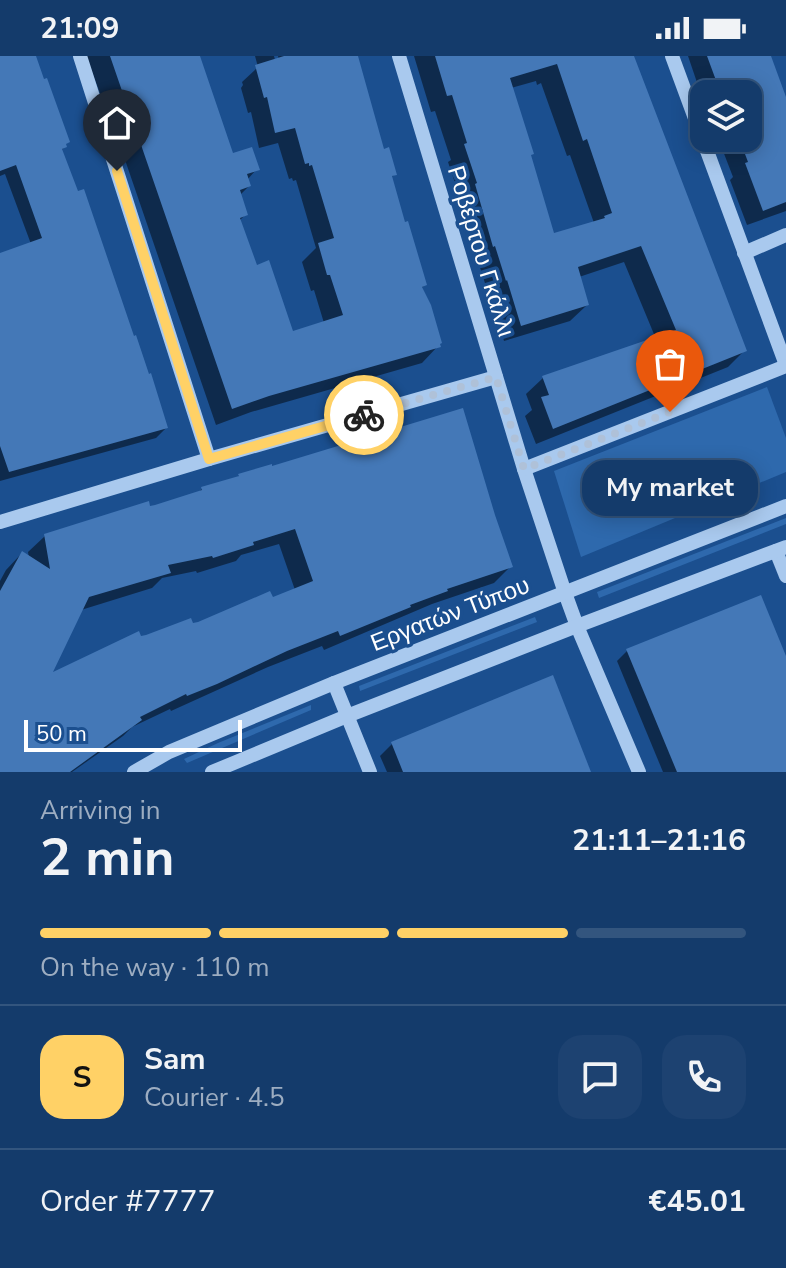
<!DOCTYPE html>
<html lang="en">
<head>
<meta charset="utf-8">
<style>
  :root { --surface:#143b6b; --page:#1d4271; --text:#f1f3f6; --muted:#9dadc1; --line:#33557e; --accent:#ffd166 }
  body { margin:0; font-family:"Nunito Sans",sans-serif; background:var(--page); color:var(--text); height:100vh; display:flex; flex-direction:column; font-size:30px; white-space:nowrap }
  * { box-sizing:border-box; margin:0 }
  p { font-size:26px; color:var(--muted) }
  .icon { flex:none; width:44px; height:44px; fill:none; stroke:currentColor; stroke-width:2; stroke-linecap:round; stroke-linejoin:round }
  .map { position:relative; height:716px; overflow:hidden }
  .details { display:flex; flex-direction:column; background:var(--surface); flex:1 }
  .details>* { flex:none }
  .fabs { position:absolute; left:690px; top:24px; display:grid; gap:16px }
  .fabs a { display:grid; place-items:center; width:72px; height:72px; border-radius:16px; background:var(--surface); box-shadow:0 4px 20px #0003,0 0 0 2px var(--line); font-size:40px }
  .scale { position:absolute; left:24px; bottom:20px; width:218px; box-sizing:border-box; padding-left:8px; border:4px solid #fff; border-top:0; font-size:22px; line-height:28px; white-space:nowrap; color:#fff; -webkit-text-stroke:6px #1b4f8f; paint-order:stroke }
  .pin { position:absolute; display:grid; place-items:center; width:68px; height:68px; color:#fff; margin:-82px -34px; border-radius:50% 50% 50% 0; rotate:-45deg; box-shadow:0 0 8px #0007 }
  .pin .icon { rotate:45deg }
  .courier { position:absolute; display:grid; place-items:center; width:80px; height:80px; margin:-40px; border:6px solid #ffd166; border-radius:50%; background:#fff; color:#222; box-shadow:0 2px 10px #0007 }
  .bubble { position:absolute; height:56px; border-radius:24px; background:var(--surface); box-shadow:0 4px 20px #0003,0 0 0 2px var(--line); font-size:26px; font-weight:700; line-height:56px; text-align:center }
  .overview em { font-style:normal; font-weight:700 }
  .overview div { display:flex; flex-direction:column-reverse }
  .overview { display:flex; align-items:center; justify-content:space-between; height:136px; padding:0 40px }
  h1 { font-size:52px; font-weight:700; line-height:60px }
  .bar { display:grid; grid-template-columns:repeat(4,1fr); gap:12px 8px; align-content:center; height:96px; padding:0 40px }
  .bar i { height:10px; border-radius:6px; background:var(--line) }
  .bar .selected { background:var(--accent) }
  .bar p { grid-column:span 4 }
  .line { display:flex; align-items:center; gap:20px; padding:0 40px; border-top:2px solid var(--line) }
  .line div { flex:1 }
  .round { display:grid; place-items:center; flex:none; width:84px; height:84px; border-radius:24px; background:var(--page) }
  .status { display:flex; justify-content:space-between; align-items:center; height:56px; padding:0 40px; background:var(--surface); direction:ltr }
  .status svg { height:22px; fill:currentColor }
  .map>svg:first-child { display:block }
</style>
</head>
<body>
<div class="status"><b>21:09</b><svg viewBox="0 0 49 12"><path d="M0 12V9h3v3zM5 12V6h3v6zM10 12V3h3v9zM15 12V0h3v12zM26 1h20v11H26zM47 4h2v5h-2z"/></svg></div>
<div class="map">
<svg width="786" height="716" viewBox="0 0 786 716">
  <rect width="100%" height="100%" fill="#1b4f8f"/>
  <!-- green -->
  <g fill="#2e69ad">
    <path d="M 767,331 L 786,382 L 786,416 L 581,501 L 554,415 Z"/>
    <path d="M 786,462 L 786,468 L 599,542 L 597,536 Z"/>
    <path d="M 535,561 L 537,566 L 360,635 L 359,630 Z"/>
    <path d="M 311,649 L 311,654 L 187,707 L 184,703 L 218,687 Z"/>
  </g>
  <!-- shadow -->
  <g fill="#0007" fill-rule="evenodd">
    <path d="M 0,0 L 34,0 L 65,91 L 60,95 L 166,372 L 156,382 L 0,425 L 0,199 L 31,188 L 5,118 L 0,120 Z"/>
    <path d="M 86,0 L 194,0 L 232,100 L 257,113 L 247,124 L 249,130 L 240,139 L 246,158 L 239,165 L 255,211 L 292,277 L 324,267 L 314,234 L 311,235 L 302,206 L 316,192 L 296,124 L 293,125 L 292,122 L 289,123 L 278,87 L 259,92 L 251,56 L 248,57 L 241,32 L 243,29 L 242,26 L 258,11 L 255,0 L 274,0 L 277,12 L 281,11 L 278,0 L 356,0 L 383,96 L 395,118 L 390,122 L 425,229 L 420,233 L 438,290 L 422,307 L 251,356 L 216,369 L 123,98 L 119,99 L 112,80 L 115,77 Z"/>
    <path d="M 414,0 L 632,0 L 744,295 L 728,311 L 536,388 L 525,360 L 532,354 L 526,338 L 543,322 L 656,283 L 624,206 L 579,221 L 587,249 L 570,265 L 504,285 L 491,240 L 489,240 L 478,205 L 477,206 L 459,146 L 461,145 L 448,106 L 451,104 L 435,55 L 431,56 ZM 536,25 L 537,29 L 541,27 L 567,100 L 570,99 L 594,167 L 552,180 L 511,32 Z"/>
    <path d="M 688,0 L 769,0 L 786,47 L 786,155 L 747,169 L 730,124 L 733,121 L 718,82 L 748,82 L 748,38 L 704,38 L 704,47 Z"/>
    <path d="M 239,420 L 511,510 L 494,527 L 432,548 L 324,594 L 322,590 L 268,611 L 171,655 L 170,653 L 132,671 L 123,680 L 72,716 L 0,716 L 0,525 L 6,514 L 22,497 L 29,502 L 28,496 L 45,480 L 197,438 L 202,433 L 237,422 ZM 279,488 L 295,534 L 192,570 L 140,582 L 49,620 L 81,554 L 152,532 L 162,522 L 196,515 L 197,517 L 236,505 L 241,499 Z"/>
    <path d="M 627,595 L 786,604 L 786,716 L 663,716 L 617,605 Z"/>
    <path d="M 392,688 L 589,716 L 387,716 L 380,700 Z"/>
  </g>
  <!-- building -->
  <g fill="#4478b7" fill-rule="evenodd">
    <path d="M 0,0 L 36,0 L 44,23 L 47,22 L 70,86 L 66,88 L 67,91 L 62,93 L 78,135 L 84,133 L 134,280 L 136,279 L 149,318 L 151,317 L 168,372 L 9,416 L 0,390 L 0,197 L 42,182 L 16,109 L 0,115 Z"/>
    <path d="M 110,0 L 200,0 L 233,97 L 252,91 L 260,114 L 247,118 L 251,130 L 240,134 L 248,159 L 240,162 L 257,209 L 269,204 L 293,275 L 343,259 L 330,219 L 327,219 L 318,187 L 334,182 L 312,109 L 309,110 L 309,107 L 305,108 L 295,72 L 275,77 L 267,41 L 264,42 L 255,9 L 284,0 L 358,0 L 384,93 L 389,91 L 397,119 L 392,120 L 405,166 L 408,165 L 427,229 L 422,231 L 431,249 L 442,287 L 440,288 L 441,291 L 269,340 L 232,353 L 139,83 L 135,84 L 127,62 L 131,61 Z"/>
    <path d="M 435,0 L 634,0 L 747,295 L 553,373 L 541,341 L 549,339 L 542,320 L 676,274 L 641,190 L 578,211 L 589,249 L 521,270 L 507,224 L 506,225 L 495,190 L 493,191 L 475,128 L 477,127 L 464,88 L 467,87 L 452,39 L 447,40 ZM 557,8 L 583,85 L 587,83 L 612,157 L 604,160 L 605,162 L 554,177 L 531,99 L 534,98 L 510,22 Z"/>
    <path d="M 707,0 L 771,0 L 786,41 L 786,146 L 763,155 L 745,107 L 748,106 L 739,82 L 748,82 L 748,38 L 721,38 Z"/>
    <path d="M 463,352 L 495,459 L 513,511 L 447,533 L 448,535 L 410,549 L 411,551 L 340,580 L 338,575 L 287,595 L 217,628 L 187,640 L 186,638 L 140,661 L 142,664 L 70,716 L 0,716 L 0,535 L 22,495 L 50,513 L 44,478 L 149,445 L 150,450 L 155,449 L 202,434 L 201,431 L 239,420 L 238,418 L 272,408 L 272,410 ZM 295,473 L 313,525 L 273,541 L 270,535 L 198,566 L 193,567 L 191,562 L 146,579 L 141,580 L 139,575 L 53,616 L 89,541 L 171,517 L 168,509 L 212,500 L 213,502 L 254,489 L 253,486 Z"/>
    <path d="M 761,539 L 786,600 L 786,716 L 677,716 L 626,593 Z"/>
    <path d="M 553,619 L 591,716 L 403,716 L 391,686 Z"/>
  </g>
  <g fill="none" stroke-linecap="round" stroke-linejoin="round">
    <!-- minor -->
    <g stroke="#a9c9ee" stroke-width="14">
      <path d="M 80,0 L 209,403"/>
      <path d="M 399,0 L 524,413 L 565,537 L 577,570 L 639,716"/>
      <path d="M 672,0 L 786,309"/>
      <path d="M 744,197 L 786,179"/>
      <path d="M 524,413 L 786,310"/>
      <path d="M 0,466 L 209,403 L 496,321"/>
      <path d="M 776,495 L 786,520"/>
      <path d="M 334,627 L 370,716"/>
      <path d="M 134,716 L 169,696 L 334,627 L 786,450"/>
      <path d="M 212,716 L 347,660 L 577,570 L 786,491"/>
    </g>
  </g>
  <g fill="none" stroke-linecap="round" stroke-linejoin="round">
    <!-- done -->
    <path stroke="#afc1d8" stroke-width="8" stroke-dasharray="0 14.4" d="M 364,359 L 496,321 L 524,413 L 670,356"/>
    <!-- route -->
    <path stroke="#ffd166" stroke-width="10" d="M 117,115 L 209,403 L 364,359"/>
  </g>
  <g text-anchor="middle" stroke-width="7" stroke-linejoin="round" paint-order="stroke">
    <!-- street labels -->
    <g font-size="24" fill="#fff" stroke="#1b4f8f">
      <text transform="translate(481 195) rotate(73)" y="8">Ροβέρτου Γκάλλι</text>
      <text transform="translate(450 558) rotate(-21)" y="8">Εργατών Τύπου</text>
    </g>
  </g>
</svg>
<div class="fabs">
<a><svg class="icon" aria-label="layers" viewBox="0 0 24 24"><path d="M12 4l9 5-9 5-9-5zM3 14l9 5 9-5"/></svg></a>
</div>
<div class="scale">50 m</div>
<div class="pin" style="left:670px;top:356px;background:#ea580c"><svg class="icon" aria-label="bag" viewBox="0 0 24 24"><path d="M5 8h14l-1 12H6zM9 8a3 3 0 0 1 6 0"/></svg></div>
<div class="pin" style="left:117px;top:115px;background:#1f2937"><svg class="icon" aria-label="home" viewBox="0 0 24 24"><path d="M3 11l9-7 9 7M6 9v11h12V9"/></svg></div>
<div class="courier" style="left:364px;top:359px"><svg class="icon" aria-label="bike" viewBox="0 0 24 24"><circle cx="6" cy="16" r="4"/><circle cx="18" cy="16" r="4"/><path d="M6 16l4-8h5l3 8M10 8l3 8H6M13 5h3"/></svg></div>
<div class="bubble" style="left:582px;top:404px;width:176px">My market</div>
</div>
<section class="details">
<div class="overview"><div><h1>2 min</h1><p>Arriving in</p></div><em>21:11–21:16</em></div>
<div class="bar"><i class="selected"></i><i class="selected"></i><i class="selected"></i><i></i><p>On the way · 110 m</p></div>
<div class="line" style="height:144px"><b class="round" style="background:var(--accent);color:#111">S</b><div><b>Sam</b><p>Courier · 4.5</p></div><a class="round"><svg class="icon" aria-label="chat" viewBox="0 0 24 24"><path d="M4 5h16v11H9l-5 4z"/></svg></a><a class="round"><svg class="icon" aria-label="phone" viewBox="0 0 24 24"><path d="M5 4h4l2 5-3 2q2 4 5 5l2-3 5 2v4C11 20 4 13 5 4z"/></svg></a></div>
<div class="line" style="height:104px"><div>Order #7777</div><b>€45.01</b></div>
</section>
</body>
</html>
